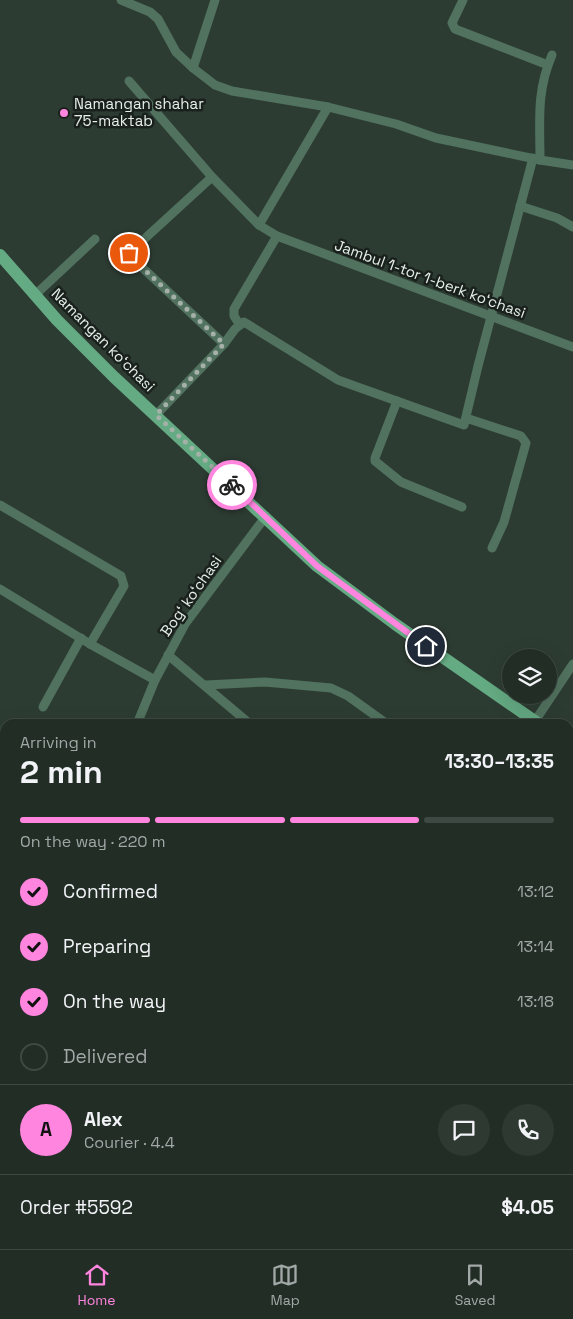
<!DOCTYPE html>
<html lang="en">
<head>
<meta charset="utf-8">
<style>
  :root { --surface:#222d26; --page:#2e3932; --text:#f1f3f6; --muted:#a2a8a7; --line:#3f4943; --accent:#ff85de }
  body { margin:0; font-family:"Space Grotesk",sans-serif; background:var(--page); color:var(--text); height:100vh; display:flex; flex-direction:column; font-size:19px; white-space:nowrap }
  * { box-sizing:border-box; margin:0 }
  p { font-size:16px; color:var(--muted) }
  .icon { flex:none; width:28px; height:28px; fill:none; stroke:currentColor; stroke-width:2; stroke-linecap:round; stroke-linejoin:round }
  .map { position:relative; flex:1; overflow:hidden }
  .details { position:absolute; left:0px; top:719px; width:574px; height:531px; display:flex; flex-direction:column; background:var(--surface); border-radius:15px 15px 0 0; box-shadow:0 5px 20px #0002,0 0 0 1px var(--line) }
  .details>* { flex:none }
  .fabs { position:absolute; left:502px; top:649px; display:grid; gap:10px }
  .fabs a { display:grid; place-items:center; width:55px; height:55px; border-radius:50%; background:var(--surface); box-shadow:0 5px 20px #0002,0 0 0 1px var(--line); font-size:25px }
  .pin { position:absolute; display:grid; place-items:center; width:42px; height:42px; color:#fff; margin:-21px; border:2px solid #fff; border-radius:50%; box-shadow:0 1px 5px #0007 }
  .courier { position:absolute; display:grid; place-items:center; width:50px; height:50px; margin:-25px; border:4px solid #ff85de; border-radius:50%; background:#fff; color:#222; box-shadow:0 1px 6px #0007 }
  .head em { font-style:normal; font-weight:600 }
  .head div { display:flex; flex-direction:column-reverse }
  .head { display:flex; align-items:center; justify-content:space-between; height:85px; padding:0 20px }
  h1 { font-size:32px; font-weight:600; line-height:38px }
  .bar { display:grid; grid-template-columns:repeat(4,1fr); gap:8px 5px; align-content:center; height:60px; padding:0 20px }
  .bar i { height:6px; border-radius:4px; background:var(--line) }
  .bar .active { background:var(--accent) }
  .bar p { grid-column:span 4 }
  .line { display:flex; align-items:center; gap:12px; padding:0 20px; border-top:1px solid var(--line) }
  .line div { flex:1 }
  .round { display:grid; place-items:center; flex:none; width:52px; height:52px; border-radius:26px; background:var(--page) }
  ol { padding:0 20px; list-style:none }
  li { display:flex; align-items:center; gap:15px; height:55px }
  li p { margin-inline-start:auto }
  li .icon { padding:5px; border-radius:50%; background:var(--accent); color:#111; stroke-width:4 }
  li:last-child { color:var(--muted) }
  li i { width:28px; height:28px; border:2px solid var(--line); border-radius:50% }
  .tabs { display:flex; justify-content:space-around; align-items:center; height:70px; border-top:1px solid var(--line); background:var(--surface); font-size:14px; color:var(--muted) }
  .tabs a { display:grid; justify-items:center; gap:2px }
  .tabs .active { color:var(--accent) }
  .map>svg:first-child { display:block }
</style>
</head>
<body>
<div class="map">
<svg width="573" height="1249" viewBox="0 0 573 1249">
  <rect width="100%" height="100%" fill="#2d3c33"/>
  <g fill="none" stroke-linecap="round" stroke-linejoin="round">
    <!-- minor -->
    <g stroke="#51725e" stroke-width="9">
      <path d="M 121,0 L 150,12 L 158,19 L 176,52 L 193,68 L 215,85 L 232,91 L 328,107 L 396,124 L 436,138 L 540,160 L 573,165"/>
      <path d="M 463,0 L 452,23 L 455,29 L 548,65"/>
      <path d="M 193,68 L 215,0"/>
      <path d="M 129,81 L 212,177 L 259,225 L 277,236 L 573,347"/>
      <path d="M 540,160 C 540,122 536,92 552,55"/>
      <path d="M 212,177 L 129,253 L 132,258 L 224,344"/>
      <path d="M 520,206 L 557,218 L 573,227"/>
      <path d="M 259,225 L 328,107"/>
      <path d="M 35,295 L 95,239"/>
      <path d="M 240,325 L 234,316 L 234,309 L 277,236"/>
      <path d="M 397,401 L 375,458 L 375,461 L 401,482 L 462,507"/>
      <path d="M 156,415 L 224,344 L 235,329 L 244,322 L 338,380 L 464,425 L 478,366 L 533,158"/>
      <path d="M 466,418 L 521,436 L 526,443 L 504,522 L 492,548"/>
      <path d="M 0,505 L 121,576 L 124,586 L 90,644"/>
      <path d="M 0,589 L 90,644 L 155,680"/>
      <path d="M 168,655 L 250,724"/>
      <path d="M 206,685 L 265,682 L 331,688 L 348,696 L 387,724"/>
      <path d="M 43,707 L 81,638"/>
      <path d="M 535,721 L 573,664"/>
      <path d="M 137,724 L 155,680 L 185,624 L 266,516"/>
      <path d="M 0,754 L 5,764"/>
      <path d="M 569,849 L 573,852"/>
      <path d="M 0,874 L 5,880"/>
      <path d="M 0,893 L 5,899"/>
      <path d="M 569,1005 L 573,1001"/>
      <path d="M 569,1052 L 573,1060"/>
      <path d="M 569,1192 L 573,1201"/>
      <path d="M 569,1232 L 573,1229"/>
      <path d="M 403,1245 L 406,1249"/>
      <path d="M 466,1245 L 468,1249"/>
      <path d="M 529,1245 L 531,1249"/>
      <path d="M 171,1249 L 174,1245"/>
      <path d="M 312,1249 L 316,1245"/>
      <path d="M 539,1249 L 546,1245"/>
    </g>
    <!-- primary -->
    <g stroke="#64aa83" stroke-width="12">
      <path d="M 0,255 L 57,320 L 114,377 L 317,566 L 395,624 L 539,724"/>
      <path d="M 569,745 L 573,748"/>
    </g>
  </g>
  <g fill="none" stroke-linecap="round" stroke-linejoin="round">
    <!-- done -->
    <path stroke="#a5b0a9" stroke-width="5" stroke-dasharray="0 9" d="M 129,253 L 132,258 L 224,344 L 156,415 L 232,485"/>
    <!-- route -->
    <path stroke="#ff85de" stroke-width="6" d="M 232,485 L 317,566 L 426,646"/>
  </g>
  <!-- markers -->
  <circle fill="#ff85de" stroke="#1a211d" stroke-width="2" cx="64" cy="113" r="5"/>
  <g text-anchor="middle" stroke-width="5" stroke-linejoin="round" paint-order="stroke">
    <!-- poi labels -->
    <g font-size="15" fill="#e6efe9" stroke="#1a211d" text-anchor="start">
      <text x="74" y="109">Namangan shahar<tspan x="74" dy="17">75-maktab</tspan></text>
    </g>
    <!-- street labels -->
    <g font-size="15" fill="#e6efe9" stroke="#1a211d">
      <text transform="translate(430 279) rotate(20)" y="5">Jambul 1-tor 1-berk koʻchasi</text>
      <text transform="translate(103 340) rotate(45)" y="5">Namangan koʻchasi</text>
      <text transform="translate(191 596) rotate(-55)" y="5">Bogʻ koʻchasi</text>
    </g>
  </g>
</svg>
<div class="fabs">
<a><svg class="icon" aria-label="layers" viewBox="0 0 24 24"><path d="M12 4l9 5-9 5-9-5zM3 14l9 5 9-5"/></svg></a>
</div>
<div class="pin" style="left:129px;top:253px;background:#ea580c"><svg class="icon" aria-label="bag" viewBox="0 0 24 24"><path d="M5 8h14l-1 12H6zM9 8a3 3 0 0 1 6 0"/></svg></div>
<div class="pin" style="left:426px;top:646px;background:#1f2937"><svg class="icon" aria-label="home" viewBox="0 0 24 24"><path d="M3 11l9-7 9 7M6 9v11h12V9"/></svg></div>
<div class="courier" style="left:232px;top:485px"><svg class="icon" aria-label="bike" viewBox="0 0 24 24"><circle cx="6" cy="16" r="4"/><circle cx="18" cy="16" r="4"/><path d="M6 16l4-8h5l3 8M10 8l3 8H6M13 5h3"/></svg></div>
<section class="details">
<div class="head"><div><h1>2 min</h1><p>Arriving in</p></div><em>13:30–13:35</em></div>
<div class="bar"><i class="active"></i><i class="active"></i><i class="active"></i><i></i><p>On the way · 220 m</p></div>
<ol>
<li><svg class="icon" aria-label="check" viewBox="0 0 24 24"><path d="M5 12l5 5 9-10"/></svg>Confirmed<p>13:12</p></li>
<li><svg class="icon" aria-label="check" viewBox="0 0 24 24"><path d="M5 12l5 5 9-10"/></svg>Preparing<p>13:14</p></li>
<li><svg class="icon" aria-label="check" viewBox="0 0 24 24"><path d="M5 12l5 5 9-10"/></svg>On the way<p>13:18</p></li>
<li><i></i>Delivered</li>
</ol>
<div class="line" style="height:90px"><b class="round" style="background:var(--accent);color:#111">A</b><div><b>Alex</b><p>Courier · 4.4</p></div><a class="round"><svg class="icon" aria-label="chat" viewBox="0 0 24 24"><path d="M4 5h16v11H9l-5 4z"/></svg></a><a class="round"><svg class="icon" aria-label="phone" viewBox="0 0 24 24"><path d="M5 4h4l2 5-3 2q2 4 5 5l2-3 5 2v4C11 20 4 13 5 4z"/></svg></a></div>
<div class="line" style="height:65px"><div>Order #5592</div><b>$4.05</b></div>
</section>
</div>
<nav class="tabs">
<a class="active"><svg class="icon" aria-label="home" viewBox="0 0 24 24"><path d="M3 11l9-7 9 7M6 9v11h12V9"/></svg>Home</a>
<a><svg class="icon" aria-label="map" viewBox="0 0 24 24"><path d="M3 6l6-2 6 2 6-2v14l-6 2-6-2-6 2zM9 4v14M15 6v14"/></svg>Map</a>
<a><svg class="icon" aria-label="saved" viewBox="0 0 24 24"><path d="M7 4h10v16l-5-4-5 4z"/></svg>Saved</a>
</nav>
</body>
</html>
